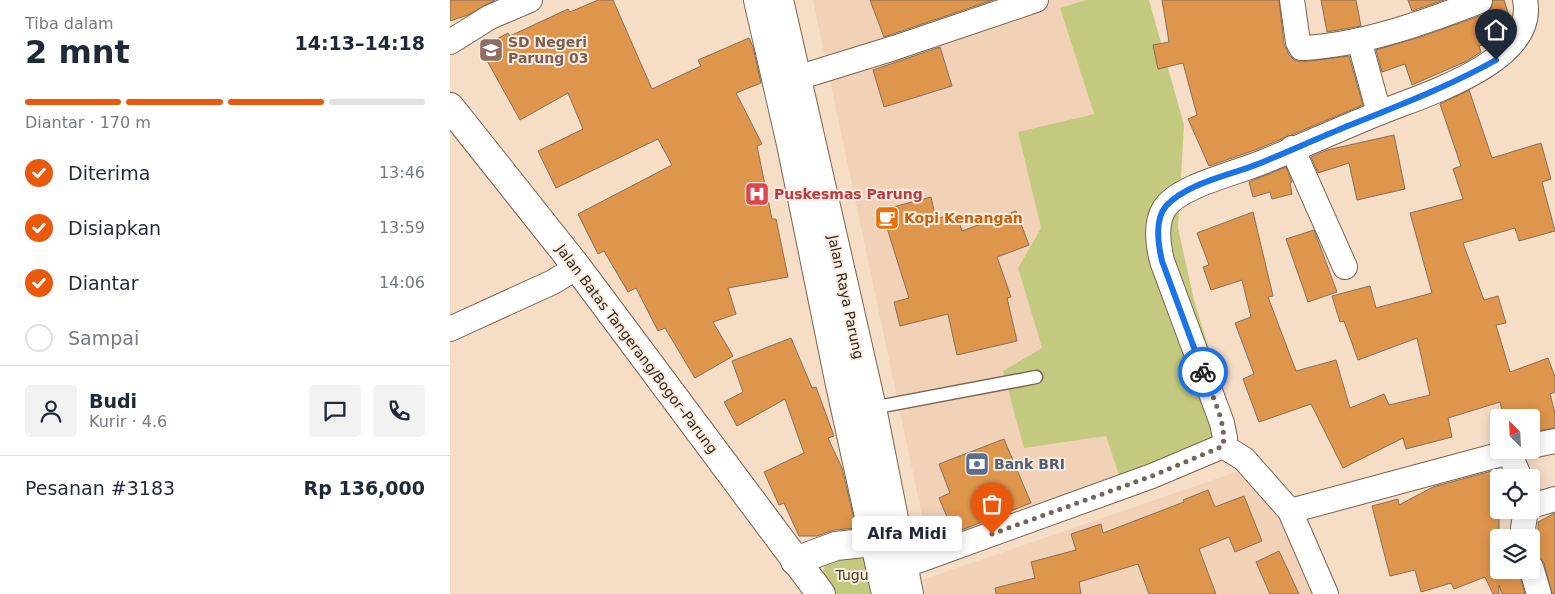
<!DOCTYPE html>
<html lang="id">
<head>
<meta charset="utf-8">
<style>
  :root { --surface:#fff; --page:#f2f2f3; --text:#1f2937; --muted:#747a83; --line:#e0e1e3; --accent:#ea580c }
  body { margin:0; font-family:"DejaVu Sans",sans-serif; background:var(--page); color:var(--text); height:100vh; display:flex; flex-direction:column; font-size:19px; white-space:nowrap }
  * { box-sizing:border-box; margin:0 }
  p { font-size:16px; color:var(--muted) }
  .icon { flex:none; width:28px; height:28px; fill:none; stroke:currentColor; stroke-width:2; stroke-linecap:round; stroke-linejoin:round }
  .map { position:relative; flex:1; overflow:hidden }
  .drawer { display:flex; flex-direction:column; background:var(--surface); width:450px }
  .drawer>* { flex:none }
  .needle { width:32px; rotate:336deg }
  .fabs { position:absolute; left:1040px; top:409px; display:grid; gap:10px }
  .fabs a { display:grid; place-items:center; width:50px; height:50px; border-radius:5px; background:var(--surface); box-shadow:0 2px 12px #0003; font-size:25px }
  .pin { position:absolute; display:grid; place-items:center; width:42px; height:42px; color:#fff; margin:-51px -21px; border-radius:50% 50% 50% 0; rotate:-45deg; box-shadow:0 0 5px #0007 }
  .pin .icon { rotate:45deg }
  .courier { position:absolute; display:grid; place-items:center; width:50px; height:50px; margin:-25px; border:4px solid #1a73e8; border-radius:50%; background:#fff; color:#222; box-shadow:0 1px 6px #0007 }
  .bubble { position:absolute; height:35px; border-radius:5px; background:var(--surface); box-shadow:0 2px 12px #0003; font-size:16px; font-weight:700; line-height:35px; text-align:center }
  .overview em { font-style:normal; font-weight:700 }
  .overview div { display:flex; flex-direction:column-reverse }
  .overview { display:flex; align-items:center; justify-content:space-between; height:85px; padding:0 25px }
  h1 { font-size:32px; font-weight:700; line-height:38px }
  .bar { display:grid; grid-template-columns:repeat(4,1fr); gap:8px 5px; align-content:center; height:60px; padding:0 25px }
  .bar i { height:6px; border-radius:4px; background:var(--line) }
  .bar .current { background:var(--accent) }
  .bar p { grid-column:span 4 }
  .line { display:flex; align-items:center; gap:12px; padding:0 25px; border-top:1px solid var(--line) }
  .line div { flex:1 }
  .round { display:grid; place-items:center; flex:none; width:52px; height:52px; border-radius:5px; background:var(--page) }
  ol { padding:0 25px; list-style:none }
  li { display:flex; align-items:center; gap:15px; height:55px }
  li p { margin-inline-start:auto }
  li .icon { padding:5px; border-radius:50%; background:var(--accent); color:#fff; stroke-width:4 }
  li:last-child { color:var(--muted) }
  li i { width:28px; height:28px; border:2px solid var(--line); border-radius:50% }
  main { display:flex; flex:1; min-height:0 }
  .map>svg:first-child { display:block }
</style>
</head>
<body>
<main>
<section class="drawer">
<div class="overview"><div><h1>2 mnt</h1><p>Tiba dalam</p></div><em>14:13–14:18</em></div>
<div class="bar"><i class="current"></i><i class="current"></i><i class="current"></i><i></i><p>Diantar · 170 m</p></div>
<ol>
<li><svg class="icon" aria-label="check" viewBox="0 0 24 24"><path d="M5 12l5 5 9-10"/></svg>Diterima<p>13:46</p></li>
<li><svg class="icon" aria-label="check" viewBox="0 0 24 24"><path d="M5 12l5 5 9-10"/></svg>Disiapkan<p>13:59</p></li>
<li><svg class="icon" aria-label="check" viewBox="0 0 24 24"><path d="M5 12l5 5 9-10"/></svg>Diantar<p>14:06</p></li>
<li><i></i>Sampai</li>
</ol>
<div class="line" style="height:90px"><a class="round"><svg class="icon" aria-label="person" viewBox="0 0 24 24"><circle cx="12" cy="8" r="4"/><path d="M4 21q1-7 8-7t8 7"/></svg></a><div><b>Budi</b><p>Kurir · 4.6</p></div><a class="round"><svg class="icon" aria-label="chat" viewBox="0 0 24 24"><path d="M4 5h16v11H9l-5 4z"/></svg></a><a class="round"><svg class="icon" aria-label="phone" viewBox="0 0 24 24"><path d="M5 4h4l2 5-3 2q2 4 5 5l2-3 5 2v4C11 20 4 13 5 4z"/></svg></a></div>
<div class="line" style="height:65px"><div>Pesanan #3183</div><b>Rp 136,000</b></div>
</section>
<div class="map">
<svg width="1105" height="594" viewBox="0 0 1105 594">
  <rect width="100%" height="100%" fill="#f6ddc6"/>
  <!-- built -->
  <g fill="#f1d2b6">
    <path d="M 363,0 L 636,0 L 610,8 L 644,114 L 568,132 L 591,228 L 568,268 L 592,348 L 656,436 L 674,491 L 481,558 Z"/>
    <path d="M 798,468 L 831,490 L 866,539 L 883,594 L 475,594 L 472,580 Z"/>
  </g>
  <!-- green -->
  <g fill="#c3ca80">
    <path d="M 636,0 L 699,0 L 734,125 L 728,228 L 744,300 L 790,449 L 674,491 L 656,436 L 574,448 L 553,371 L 592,348 L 568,268 L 591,228 L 568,132 L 644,114 L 610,8 Z"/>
    <path d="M 409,555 L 422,564 L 427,594 L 385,594 L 372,576 L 376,561 Z"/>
  </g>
  <!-- building -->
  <g fill="#de954c" stroke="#856f5b">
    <path d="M 0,0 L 45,0 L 18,15 L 0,21 Z"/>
    <path d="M 148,0 L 163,0 L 202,89 L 251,66 L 248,60 L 299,38 L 303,47 L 311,83 L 286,93 L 312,144 L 307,146 L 322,219 L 326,219 L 338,277 L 278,288 L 286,314 L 263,322 L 283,356 L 245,378 L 215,328 L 208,331 L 186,288 L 178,292 L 154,251 L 148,254 L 128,214 L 222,165 L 208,139 L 106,188 L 88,151 L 133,129 L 118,93 L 70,120 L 30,48 L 58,33 L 60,36 L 118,9 L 120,12 Z"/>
    <path d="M 420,0 L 543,0 L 434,37 Z"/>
    <path d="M 712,0 L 829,0 L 834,44 L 839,55 L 844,60 L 851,62 L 899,56 L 913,105 L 808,149 L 759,166 L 738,119 L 747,115 L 733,63 L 708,69 L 703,45 L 719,42 Z"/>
    <path d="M 871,0 L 906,0 L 911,26 L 877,32 Z"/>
    <path d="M 958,0 L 994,0 L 962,11 Z"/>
    <path d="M 1043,0 L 1054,0 L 1060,19 L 1053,33 L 1044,41 L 1029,46 L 1031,52 L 1017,61 L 962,85 L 955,64 L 932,72 L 926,50 L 970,37 L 1035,14 L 1041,9 Z"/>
    <path d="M 490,47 L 502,86 L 434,107 L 423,70 Z"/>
    <path d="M 1019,90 L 1042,158 L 1091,143 L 1101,179 L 1092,182 L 1105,231 L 1069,241 L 1065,228 L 1013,243 L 1034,300 L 1048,296 L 1056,323 L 1046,325 L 1060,372 L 1098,358 L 1105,377 L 1105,392 L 1100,394 L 1105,413 L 1105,428 L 1081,432 L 1081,418 L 1054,418 L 1050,402 L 998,418 L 1002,437 L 956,449 L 953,438 L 893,468 L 861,404 L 809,422 L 793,379 L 804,374 L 785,323 L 801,317 L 792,280 L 761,290 L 753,267 L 759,265 L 747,233 L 803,212 L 823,296 L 818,297 L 846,371 L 886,360 L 900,408 L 934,394 L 939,405 L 980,395 L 967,338 L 908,360 L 894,321 L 890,322 L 882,296 L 920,286 L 926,308 L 982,293 L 960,213 L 1013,199 L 1003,169 L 1011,166 L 990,104 Z"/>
    <path d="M 944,135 L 955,189 L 907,200 L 899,163 L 868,173 L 861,157 L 877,150 Z"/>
    <path d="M 836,167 L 842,182 L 840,183 L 842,194 L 822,199 L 820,192 L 803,197 L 799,182 Z"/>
    <path d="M 481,197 L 486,219 L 506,213 L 512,231 L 566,211 L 579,245 L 547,257 L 561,297 L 557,298 L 567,341 L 507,355 L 498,314 L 450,326 L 444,302 L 459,298 L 437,228 L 433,229 L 428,211 Z"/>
    <path d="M 864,230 L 887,292 L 858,302 L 836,239 Z"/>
    <path d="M 341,338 L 362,388 L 366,387 L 384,436 L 378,438 L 392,468 L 406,528 L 384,530 L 367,536 L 349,536 L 334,503 L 329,505 L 314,472 L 354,453 L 335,399 L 287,426 L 274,402 L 293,392 L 282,361 Z"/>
    <path d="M 554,439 L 581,503 L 504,533 L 489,498 L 500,493 L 489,464 Z"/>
    <path d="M 1049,469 L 1049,570 L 1068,570 L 1075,594 L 1052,594 L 1049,585 L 1049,594 L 1043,594 L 1035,577 L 1004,589 L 1001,583 L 971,592 L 965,570 L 940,576 L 922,506 L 948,499 L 949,505 L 983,487 Z"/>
    <path d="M 758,490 L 765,507 L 794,496 L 812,541 L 785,552 L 779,537 L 749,549 L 766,594 L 699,594 L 688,564 L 629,582 L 631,594 L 546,594 L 545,588 L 585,578 L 581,562 L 626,550 L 621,534 L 651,524 L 653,533 L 734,502 L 733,500 Z"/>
    <path d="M 1105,513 L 1105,594 L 1102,594 L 1094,563 L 1082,550 L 1088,542 L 1088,522 Z"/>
    <path d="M 829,551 L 849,594 L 820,594 L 806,562 Z"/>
  </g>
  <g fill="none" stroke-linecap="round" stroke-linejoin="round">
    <defs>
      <path id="lane" d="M 422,408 L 586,377"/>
      <g id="street">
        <path d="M 842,0 L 848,42 L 851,48 L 854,48 C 912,45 976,22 1030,1"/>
        <path d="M 909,40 L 929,113 C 973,95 1088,62 1075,0"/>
        <path d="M 0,42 L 40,17 L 80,0"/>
        <path d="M 347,78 L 444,48 L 586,0"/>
        <path d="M 842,148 L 895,267"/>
        <path d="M 0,329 L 103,282 L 127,267"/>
        <path d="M 773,446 L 775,438 L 772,423 L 712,261 C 708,244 705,224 714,209 C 728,186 787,173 813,162 C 852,146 890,129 929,113"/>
        <path d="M 1081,446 L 1105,441"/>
        <path d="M 1059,452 L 1070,478"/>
        <path d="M 1081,506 L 1105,499"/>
        <path d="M 840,511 L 876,594"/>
        <path d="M 1075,538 L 1073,528 L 1076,510"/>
        <path d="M 1081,567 L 1089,594"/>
        <path d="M 437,572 L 702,476 L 773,446 L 794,459 L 840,511 L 1067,450"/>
      </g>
      <path id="primary" d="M 0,107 L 127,267 L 371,594"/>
      <g id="highway">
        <path d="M 308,0 L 341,144 L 389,380 L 436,594"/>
        <path d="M 329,0 L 422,408 L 459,594"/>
        <path d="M 345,561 L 386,546 L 441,540"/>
      </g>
    </defs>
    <!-- lane casing -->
    <use href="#lane" stroke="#79634f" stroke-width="15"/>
    <!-- street casing -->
    <use href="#street" stroke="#79634f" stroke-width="26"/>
    <!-- primary casing -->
    <use href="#primary" stroke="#79634f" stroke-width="30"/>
    <!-- highway casing -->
    <use href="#highway" stroke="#79634f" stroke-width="30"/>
    <!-- lane -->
    <use href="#lane" stroke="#fff" stroke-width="12"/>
    <!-- street -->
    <use href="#street" stroke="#fff" stroke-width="24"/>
    <!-- primary -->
    <use href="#primary" stroke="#fff" stroke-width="28"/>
    <!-- highway -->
    <use href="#highway" stroke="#fff" stroke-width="28"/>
  </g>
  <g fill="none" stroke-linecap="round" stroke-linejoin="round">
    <!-- done -->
    <path stroke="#746558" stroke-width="5" stroke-dasharray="0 9" d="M 542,534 L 702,476 L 773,446 C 777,422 761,394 753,372"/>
    <!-- route -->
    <path stroke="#1a73e8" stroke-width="6" d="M 753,372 L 712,261 C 708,244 704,220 716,206 C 738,182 783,175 813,162 C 840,151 866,139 893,128 C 945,107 998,87 1046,60"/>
  </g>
  <!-- icons -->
  <defs>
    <symbol id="school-square" viewBox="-11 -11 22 22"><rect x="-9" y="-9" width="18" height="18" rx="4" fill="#8d6e63" stroke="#fbecdf"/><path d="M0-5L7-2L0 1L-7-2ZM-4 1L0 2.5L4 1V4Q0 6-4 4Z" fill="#fff"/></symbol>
    <symbol id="hospital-square" viewBox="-11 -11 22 22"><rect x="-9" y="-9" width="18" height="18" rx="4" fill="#e0444e" stroke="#fbecdf"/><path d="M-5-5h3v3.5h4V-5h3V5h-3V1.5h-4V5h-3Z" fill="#fff"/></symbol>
    <symbol id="cafe-square" viewBox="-11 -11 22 22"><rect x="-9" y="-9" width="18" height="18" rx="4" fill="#e8710a" stroke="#fbecdf"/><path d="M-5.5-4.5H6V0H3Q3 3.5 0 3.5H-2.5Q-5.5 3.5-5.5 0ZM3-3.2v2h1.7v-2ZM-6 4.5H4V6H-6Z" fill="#fff"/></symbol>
    <symbol id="bank-square" viewBox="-11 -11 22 22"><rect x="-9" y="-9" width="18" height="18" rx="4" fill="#5c6f8a" stroke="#fbecdf"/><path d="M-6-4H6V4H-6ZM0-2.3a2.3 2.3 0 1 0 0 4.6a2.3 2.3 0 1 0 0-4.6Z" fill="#fff"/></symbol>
  </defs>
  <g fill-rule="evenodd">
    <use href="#school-square" x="27" y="36" width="28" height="28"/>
    <use href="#hospital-square" x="293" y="180" width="28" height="28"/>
    <use href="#cafe-square" x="423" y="204" width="28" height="28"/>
    <use href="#bank-square" x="513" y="450" width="28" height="28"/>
  </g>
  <g text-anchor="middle" stroke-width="4" stroke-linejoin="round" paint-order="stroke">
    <!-- education labels -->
    <g font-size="14" font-weight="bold" fill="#785e54" stroke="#fbecdf" text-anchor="start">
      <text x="58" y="47">SD Negeri<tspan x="58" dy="16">Parung 03</tspan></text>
    </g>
    <!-- health labels -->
    <g font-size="14" font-weight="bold" fill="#be3a42" stroke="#fbecdf" text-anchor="start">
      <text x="324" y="199">Puskesmas Parung</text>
    </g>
    <!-- food labels -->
    <g font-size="14" font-weight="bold" fill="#c56008" stroke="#fbecdf" text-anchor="start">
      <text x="454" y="223">Kopi Kenangan</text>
    </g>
    <!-- street labels -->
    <g font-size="14" fill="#2e251c" stroke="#fbecdf">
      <text transform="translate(396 297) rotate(78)" y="5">Jalan Raya Parung</text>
      <text transform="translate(187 349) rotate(53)" y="5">Jalan Batas Tangerang/Bogor–Parung</text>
    </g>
    <!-- service labels -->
    <g font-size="14" font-weight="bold" fill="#4e5e75" stroke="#fbecdf" text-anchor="start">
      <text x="544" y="469">Bank BRI</text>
    </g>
    <!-- park labels -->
    <g font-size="14" fill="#3c3f15" stroke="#fbecdf">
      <text x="402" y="580">Tugu</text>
    </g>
  </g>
</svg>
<div class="fabs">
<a><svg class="needle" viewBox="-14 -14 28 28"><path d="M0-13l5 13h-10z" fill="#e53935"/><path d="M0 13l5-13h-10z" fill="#747a83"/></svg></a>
<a><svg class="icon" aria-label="locate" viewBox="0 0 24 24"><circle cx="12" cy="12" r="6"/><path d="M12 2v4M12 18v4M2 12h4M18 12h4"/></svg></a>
<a><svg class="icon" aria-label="layers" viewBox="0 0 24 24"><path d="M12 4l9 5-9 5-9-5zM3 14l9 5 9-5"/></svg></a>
</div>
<div class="pin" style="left:542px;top:534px;background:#ea580c"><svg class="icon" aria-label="bag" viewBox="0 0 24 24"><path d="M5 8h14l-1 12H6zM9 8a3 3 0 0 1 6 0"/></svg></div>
<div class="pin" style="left:1046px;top:60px;background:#1f2937"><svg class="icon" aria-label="home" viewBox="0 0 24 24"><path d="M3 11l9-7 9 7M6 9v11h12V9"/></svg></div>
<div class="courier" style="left:753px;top:372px"><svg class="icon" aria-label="bike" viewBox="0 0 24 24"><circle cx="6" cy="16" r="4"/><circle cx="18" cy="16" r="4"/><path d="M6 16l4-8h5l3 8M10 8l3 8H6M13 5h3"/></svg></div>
<div class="bubble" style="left:402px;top:516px;width:110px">Alfa Midi</div>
</div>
</main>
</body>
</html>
